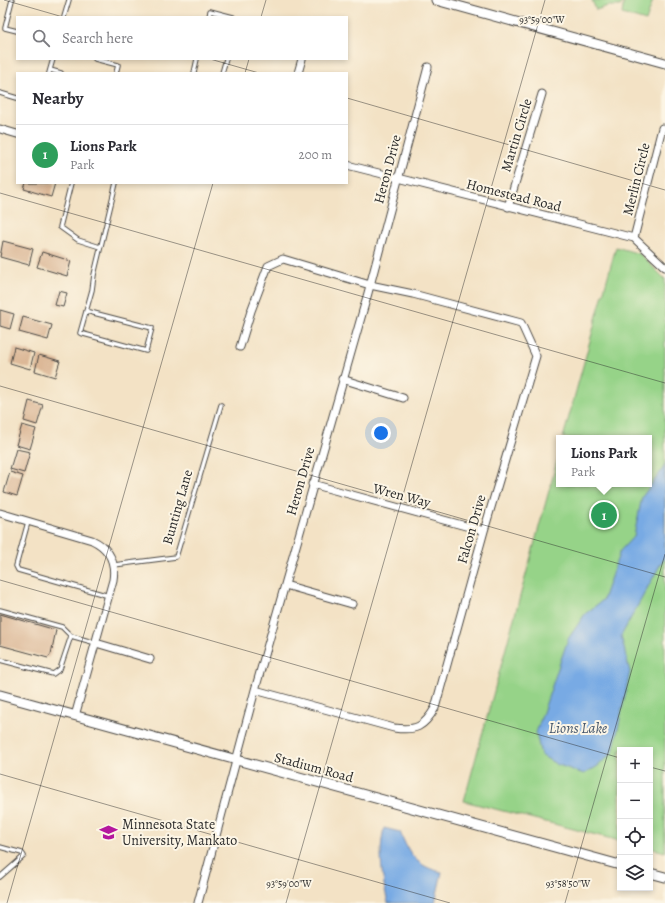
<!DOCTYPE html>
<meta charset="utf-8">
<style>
body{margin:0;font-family:Alegreya,serif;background:#f2f2f3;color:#2b2b33}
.controls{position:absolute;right:12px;bottom:12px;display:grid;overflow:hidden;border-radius:0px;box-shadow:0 2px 6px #0003}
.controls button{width:36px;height:36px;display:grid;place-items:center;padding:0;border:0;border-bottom:1px solid #e1e1e2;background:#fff;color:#2b2b33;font:20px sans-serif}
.you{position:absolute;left:381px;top:433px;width:14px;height:14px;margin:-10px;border:3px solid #fff;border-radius:50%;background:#1a73e8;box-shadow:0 0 0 6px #1a73e833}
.badge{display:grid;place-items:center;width:26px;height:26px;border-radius:50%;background:#0b8043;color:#fff;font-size:13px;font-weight:700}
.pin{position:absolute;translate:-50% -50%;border:2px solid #fff;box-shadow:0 1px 4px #0006}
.popup{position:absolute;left:556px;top:435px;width:96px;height:52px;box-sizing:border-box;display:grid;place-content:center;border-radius:0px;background:#fff;filter:drop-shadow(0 1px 3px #0005);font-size:13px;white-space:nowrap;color:#7c7c81}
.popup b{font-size:15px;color:#2b2b33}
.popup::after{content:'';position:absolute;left:50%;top:100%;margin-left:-8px;border:8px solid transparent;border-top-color:#fff}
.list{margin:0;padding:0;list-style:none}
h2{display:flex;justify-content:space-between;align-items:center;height:52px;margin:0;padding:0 16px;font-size:17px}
h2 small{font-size:13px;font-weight:400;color:#7c7c81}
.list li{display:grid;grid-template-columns:26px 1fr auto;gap:12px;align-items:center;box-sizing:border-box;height:60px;padding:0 16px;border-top:1px solid #e1e1e2}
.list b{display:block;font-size:15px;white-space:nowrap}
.list p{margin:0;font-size:13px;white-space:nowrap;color:#7c7c81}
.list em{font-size:13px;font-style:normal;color:#7c7c81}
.icon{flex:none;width:22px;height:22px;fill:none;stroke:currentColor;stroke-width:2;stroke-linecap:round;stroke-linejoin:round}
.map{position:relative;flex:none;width:665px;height:903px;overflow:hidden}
.search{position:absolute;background:#fff;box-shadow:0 2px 6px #0003;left:16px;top:16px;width:332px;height:44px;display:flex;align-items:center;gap:10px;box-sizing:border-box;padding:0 14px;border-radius:0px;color:#7c7c81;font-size:15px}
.panel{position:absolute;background:#fff;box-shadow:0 2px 6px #0003;left:16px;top:72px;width:332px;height:112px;border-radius:0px}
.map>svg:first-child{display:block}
.green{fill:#96d388;stroke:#607f5a}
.water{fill:#78aae4;stroke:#526a88}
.building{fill:#dcb897}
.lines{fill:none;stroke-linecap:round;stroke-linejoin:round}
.service-casing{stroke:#494642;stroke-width:5.5}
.minor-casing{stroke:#494642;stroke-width:9}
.tertiary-casing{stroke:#494642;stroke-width:11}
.service{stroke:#fff;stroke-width:3.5}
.minor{stroke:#fff;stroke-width:7}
.tertiary{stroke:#fff;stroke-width:9}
.ticks{fill:none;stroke:#2b2b2b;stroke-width:1;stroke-opacity:0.45}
.labels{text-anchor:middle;stroke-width:4;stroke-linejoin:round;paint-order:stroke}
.street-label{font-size:14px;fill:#2b2b2b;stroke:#fcf5e5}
.poi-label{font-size:14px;fill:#2b2b2b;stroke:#fcf5e5;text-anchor:start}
.water-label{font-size:15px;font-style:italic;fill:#46576c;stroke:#fcf5e5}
.ticks-label{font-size:10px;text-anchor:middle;fill:#2b2b2b;stroke:#fcf5e5;stroke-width:4;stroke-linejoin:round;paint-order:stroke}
</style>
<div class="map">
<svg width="665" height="903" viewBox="0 0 665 903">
<rect width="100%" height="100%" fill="#fcf5e5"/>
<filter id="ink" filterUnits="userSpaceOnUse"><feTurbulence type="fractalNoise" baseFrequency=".025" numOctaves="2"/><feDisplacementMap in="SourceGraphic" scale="8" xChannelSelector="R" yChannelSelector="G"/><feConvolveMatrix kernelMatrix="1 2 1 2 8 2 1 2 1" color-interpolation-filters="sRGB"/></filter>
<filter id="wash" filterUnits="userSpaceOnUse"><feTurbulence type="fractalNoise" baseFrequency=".012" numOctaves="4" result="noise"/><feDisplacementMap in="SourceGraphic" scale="16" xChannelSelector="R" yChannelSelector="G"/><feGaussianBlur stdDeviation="0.9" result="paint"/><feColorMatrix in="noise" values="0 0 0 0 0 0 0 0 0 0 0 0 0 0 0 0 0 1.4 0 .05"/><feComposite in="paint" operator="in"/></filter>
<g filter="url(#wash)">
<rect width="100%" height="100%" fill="#f3e2c5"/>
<!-- green -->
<path class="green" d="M592,0H653L646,21L622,14L624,1L620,6H608L596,10Z
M616,247L640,254L665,279V852L650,848V750H620V841L464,801L559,454V484H649V438H563Z"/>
<!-- water -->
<path class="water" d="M665,463V556L621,636L630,672L613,752L598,766L584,774L556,764L541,755L536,733L568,639L585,614L603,600L620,551L634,536L642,497L662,470Z
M384,828L400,832C409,854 417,867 442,872L435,903H388C382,878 378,853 384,828Z"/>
<g id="blocks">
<!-- building -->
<path class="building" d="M26,183H55L51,197L24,189Z
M3,241L33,249L29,265L0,257Z
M42,252L71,261L67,276L37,267Z
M59,291L67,293L63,307L55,305Z
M0,310L14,314L10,329L0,326Z
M23,317L52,325L48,340L19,332Z
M14,347L34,353L30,369L10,363Z
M39,355L60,361L55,377L35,371Z
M29,401L43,405L37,425L24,421Z
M22,425L36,429L30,449L16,445Z
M16,449L30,452L24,473L10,469Z
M10,472L23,476L17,496L4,492Z
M0,614L56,630L51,654L48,658L0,645Z"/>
</g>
</g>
<g filter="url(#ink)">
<use href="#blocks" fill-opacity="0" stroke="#494642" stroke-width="1"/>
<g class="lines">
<defs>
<path id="service" d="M12,0L5,28L17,31
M64,17L69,0
M209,17L210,11L233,17
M95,59L118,65L116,73
M50,70L61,73
M49,73L53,59
M194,73L197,59
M222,73L226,59
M0,93L17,98
M71,183L60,227L78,240L100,247
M86,311L152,328L146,351L80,333L92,290L94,275L116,183
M28,522L16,566L18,570L109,596
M114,565L176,557L221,405
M0,610L62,627L71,636
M0,660L53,674L60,669L71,636L96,643
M0,847L22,853L24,856L0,877"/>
<path id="minor" d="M298,73L302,59
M0,129L17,134
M347,165L634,238L665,267
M508,207L542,94
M634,238L662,128
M240,347L251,311L268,266L283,259L370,285L413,294L521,323L536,356L484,531L435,708C424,727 416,731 394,728L255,690
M342,379L403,398
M312,484L484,531
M0,513L92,540C109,548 116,561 113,580L75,716
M285,585L352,604
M96,643L150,659
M198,903L255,690L368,293L428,67"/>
<path id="tertiary" d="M436,0L665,63
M0,695L620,865
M650,873L665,877"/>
</defs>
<!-- service casing -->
<use href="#service" class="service-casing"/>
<!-- minor casing -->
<use href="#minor" class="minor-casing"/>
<!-- tertiary casing -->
<use href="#tertiary" class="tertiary-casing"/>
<!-- service -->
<use href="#service" class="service"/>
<!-- minor -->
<use href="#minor" class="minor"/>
<!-- tertiary -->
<use href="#tertiary" class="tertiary"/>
</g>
</g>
<!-- ticks -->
<path class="ticks" d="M4,0L63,17M261,17L266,0M210,59L259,73M245,73L249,59M347,98L665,190M0,193L665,383M0,386L665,577M0,580L620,758M650,767L665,771M0,774L450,903M7,903L213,183M286,903L545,0M565,903L665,554"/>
<!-- icons -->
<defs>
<symbol id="university-bare" viewBox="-9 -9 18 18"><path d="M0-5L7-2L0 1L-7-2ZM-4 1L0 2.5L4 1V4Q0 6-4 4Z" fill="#b5179e" stroke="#fcf5e5" stroke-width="2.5" paint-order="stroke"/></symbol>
</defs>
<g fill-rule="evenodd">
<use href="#university-bare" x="96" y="820" width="25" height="25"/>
</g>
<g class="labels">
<!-- street labels -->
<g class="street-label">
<text transform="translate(516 135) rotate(-73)" y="5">Martin Circle</text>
<text transform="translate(387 169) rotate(-75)" y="5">Heron Drive</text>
<text transform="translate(636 179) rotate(-76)" y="5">Merlin Circle</text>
<text transform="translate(514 195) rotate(14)" y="5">Homestead Road</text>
<text transform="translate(300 481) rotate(-74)" y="5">Heron Drive</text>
<text transform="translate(402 495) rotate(15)" y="5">Wren Way</text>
<text transform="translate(177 507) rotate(-74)" y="5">Bunting Lane</text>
<text transform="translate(471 529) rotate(-74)" y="5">Falcon Drive</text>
<text transform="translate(314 767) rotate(15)" y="5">Stadium Road</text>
</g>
<!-- poi labels -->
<g class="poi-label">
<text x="122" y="829">Minnesota State<tspan x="122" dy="16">University, Mankato</tspan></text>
</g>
<!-- water labels -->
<g class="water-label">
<text x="578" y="733">Lions Lake</text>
</g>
</g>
<g class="ticks-label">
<text x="542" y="23">93°59'00"W</text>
<text x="289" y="887">93°59'00"W</text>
<text x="568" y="887">93°58'50"W</text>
</g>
</svg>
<div class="controls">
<button>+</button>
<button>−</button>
<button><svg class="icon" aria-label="locate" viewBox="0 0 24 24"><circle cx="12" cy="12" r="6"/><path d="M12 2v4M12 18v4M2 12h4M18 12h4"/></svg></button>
<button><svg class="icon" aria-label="layers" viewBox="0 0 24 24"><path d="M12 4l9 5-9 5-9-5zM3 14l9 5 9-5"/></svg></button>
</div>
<div class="you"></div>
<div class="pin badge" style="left:604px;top:515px;background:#2e9e5b">1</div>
<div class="popup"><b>Lions Park</b>Park</div>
<div class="search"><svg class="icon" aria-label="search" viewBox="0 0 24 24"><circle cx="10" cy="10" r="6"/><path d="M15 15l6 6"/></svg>Search here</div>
<section class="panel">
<h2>Nearby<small></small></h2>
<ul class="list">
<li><span class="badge" style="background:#2e9e5b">1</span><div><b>Lions Park</b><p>Park</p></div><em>200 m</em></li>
</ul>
</section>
</div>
